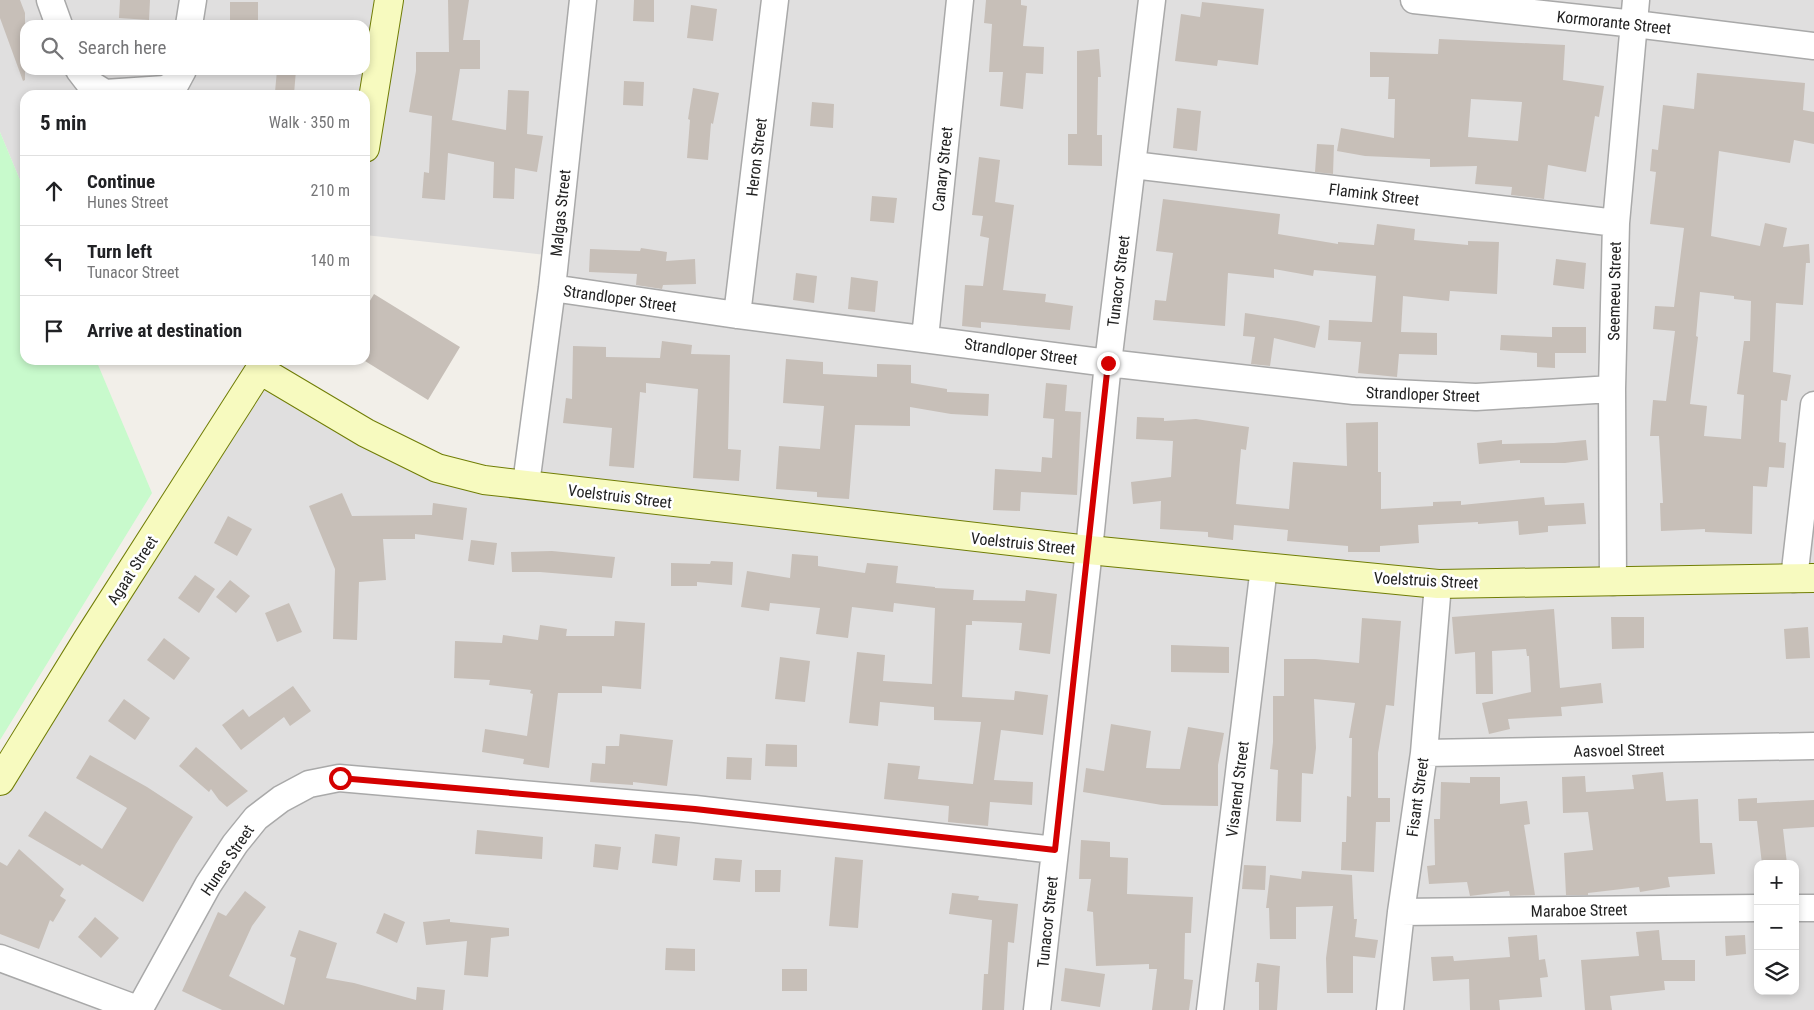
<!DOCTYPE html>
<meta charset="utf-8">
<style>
body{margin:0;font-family:"Roboto Condensed",sans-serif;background:#f2f2f2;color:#202124}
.controls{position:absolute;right:15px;bottom:15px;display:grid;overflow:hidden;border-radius:10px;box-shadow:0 2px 8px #0003}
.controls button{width:45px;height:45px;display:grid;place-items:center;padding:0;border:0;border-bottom:1px solid #e0e0e0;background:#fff;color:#202124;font:25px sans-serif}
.stop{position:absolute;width:15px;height:15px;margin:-11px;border:4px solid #d40000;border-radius:50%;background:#fff}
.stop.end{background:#d40000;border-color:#fff;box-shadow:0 1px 5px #0008}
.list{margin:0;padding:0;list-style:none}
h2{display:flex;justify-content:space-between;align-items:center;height:65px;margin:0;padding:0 20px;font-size:21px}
h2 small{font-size:16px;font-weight:400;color:#757577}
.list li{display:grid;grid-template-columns:32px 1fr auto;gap:15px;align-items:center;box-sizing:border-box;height:70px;padding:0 20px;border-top:1px solid #e0e0e0}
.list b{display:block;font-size:19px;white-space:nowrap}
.list p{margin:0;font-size:16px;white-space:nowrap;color:#757577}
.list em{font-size:16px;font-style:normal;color:#757577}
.icon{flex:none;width:28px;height:28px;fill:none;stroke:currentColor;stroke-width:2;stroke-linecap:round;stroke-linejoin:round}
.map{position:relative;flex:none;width:1814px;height:1010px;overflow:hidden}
.search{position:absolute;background:#fff;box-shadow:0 2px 8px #0003;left:20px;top:20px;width:350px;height:55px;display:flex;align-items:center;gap:12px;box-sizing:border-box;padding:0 18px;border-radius:15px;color:#757577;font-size:19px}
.panel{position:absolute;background:#fff;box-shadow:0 2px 8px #0003;left:20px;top:90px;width:350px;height:275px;border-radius:15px}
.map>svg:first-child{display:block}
.residential{fill:#e0dfdf;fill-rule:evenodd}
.park{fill:#c8facc}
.building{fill:#c7bfb8;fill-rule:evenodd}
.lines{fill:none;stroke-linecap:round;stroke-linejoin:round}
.street-casing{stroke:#a9a9a9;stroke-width:29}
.secondary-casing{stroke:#707d05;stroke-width:30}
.street{stroke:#fff;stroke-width:26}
.secondary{stroke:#f7fabf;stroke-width:28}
.route{stroke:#d40000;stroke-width:6}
.labels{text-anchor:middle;stroke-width:5;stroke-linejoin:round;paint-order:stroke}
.street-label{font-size:16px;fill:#222;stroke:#fff}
</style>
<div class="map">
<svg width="1814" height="1010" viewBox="0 0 1814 1010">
<rect width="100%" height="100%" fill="#f2efe9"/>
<!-- residential -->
<path class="residential" d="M0,0H1814V1010H0V781L260,370L366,433L526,484L555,256L365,235V95H25V192L0,132ZM25,25H365V70H25ZM1758,864H1795V991H1758Z"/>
<!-- park -->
<path class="park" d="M0,132L25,192V360H96L152,493L0,740Z"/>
<!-- building -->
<path class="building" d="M0,0H20L25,13V80L23,81L0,18Z
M120,0H150L149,20L119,18Z
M448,0H469L463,40H480V69H460L452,120L506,130L508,90L529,91L527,134L543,136L537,172L515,168L514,199L493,198L494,162L448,153L445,200L422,198L424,172L429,173L432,116L409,112L416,71V52H449Z
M634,0H654V22L633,21Z
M986,0H1021V5L1027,6L1023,46L1044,47L1043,74L1026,73L1023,109L1000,106L1003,72H989L992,24L984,23Z
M230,2H258V25H230Z
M1202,2L1264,9L1258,65L1218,60L1217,66L1175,61L1181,14L1200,17Z
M691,5L717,9L713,41L687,38Z
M1439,39L1565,45L1563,80L1604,86L1599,117L1595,116L1586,172L1548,165L1544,199L1511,195L1512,187L1475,184L1477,166L1430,167V159L1365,156L1337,151L1341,128L1394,138L1395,99H1388L1389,77H1370V52L1438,54ZM1471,99L1522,102L1518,141L1468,137Z
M1099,49L1101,77H1098L1097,135H1102V166L1068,165V134H1077V51Z
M277,70H296L294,94L275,92Z
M1697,73L1805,83L1803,110L1814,112V144L1794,140L1790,163L1719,151L1711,236L1760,246L1765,223L1787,228L1783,247L1809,244L1810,263H1806L1803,305L1776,303L1773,372L1791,375L1787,401L1781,400L1779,442L1786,443L1784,468L1769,467L1767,487L1753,486L1752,534L1705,532V529L1661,531L1660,503H1663L1659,436H1650L1653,400L1666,401L1675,331L1653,329L1655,306L1674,307L1684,228L1650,224L1656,172L1650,171L1652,149L1658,150L1663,105L1694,109ZM1700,292L1734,296V299L1751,301L1750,341H1744L1737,394L1744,395L1741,439L1704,436L1707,406L1690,404L1698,337L1696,336Z
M624,81L644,82L643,106L623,105Z
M693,88L719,93L713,124L711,123L708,160L687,158L690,120L688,119Z
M812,102L834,104L833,128L810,126Z
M1177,108L1201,111L1197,151L1173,148Z
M1317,144L1334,145L1333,174L1315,172Z
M979,157L1000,160L995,202L1014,205L1003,290L1046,294L1045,302L1073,306L1070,330L981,322V328L962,326L965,285L983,286L989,238L980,236L983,216L972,215Z
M872,196L897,198L894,223L870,221Z
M1163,199L1280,214L1278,234L1338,244V242L1374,245L1377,224L1415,229L1414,240L1468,245V241L1499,242L1497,294L1450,291L1449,301L1403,296L1401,332L1437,333V355L1399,354L1397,377L1358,373L1361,342L1328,340L1329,320L1372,322L1376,276L1314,270L1313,276L1274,269V278L1228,273L1225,326L1153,320L1155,300L1166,301L1173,253L1156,251Z
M641,248L667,252L666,261L695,259L696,284L663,285L662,289L636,285L637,274L589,272L590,249L640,251Z
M1556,259L1586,263L1584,289L1553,285Z
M796,273L817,276L814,303L793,300Z
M851,277L878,281L875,312L848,309Z
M374,294L460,347L428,400L365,361V309Z
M1245,313L1297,321L1320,326L1315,348L1274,338L1270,366L1251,364L1255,337L1243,336Z
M1552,327H1586V353H1555V368L1537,367V353L1500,350L1501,335L1552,337Z
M662,341L692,345L691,354L730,355L728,449L741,450L739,481L693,478L698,389L646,383V393L640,392L634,468L609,466L612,428L563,423L566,398L572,399L573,346L606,347V357L660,358Z
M786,359L823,362V374L877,377V364L911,365V383L947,389V392L989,394L988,416L951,414L910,407V426L855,425L849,499L817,497V492L776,489L779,446L820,449L824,406L783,403Z
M1046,383L1067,385L1065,411L1081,412L1077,495L1021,492L1020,511L993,510L995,469L1041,472L1042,457L1052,458L1054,419L1043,418Z
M1137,417L1164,418V421L1196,419L1249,427L1246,450L1241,449L1236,504L1289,509L1293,462L1347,466L1346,423L1378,422V472H1381V509L1433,506V502L1461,501V505L1544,497L1545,505L1584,503L1586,524L1548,526V532L1519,535L1518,521L1478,524V522L1418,525L1419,543L1380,546V552H1348V546L1287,541L1288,530L1234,525L1233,540L1208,537V532L1160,529L1161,501L1133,504L1131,482L1171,477L1173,441L1136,439Z
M1502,440V444L1554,443L1586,440L1588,460L1565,463H1520V460L1479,464L1477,443Z
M342,493L352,516L432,515L433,503L467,508L463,540L415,534V539H383L386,580L359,582L357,640L333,639L335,569L309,506Z
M228,516L252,529L237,556L214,543Z
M471,540L497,543L494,565L468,561Z
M552,551L615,557L612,578L540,572H512L511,552Z
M792,554L818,556V566L865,573L867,563L898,566L896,583L935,587V588L974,590L973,600L1025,601L1026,590L1057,594L1050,654L1019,650L1022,623L972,621V625H966L962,697L1014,700L1015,691L1048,695L1043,735L1001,730L994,780L1033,782L1032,805L990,802L988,826L948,822L949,806L884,799L888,763L920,766L918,779L973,784L981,722L934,720V707L880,702L878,726L849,723L857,652L885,655L883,681L932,684L935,608L894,603L893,612L852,607L848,638L816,634L820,608L770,603L769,611L741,607L747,571L790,578Z
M711,561L733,562L732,585L697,582V586H671V563L710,564Z
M195,575L215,589L199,613L178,598Z
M230,580L250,596L236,613L216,597Z
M289,603L302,632L277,642L265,613Z
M1554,609L1560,688L1601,683L1603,703L1561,707L1562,716L1508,719L1510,729L1489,734L1482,703L1531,692L1529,656H1527L1526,649L1492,651L1493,694H1476L1475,652L1455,654L1452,617Z
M1611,617H1644V648L1612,649Z
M1362,618L1401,621L1394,706L1386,705L1378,753V798H1390V822H1376L1374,872L1341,870L1342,842H1346L1347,796L1351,797L1352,738H1349L1355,703L1314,699L1316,748L1313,774L1302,773L1301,822L1276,821L1278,770L1270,769L1273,742V696H1284V659H1315L1359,663Z
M615,621L645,623L641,689L602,686V693H558L549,768L523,764L524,759L482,752L485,729L527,736L533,694L530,693L531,690L489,685L490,680L454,678L455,641L502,643L503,635L538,640L540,625L567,629L566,636H614Z
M1808,627L1810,658L1786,659L1784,629Z
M164,638L190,658L174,680L147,660Z
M1171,645L1229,647V673L1171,672Z
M780,657L810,661L805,702L775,699Z
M293,686L311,711L290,726L284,717L241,750L222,725L243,709L249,717Z
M124,699L150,718L135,740L108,721Z
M1111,724L1151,731L1146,768L1180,769L1188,727L1224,733L1218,765V806L1162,805L1083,792L1086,768L1104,771Z
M620,734L673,740L667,786L633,782V785L590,782L592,763L605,764L606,746H619Z
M766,744L797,745V767L765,766Z
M196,747L248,791L227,807L219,800L211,789L209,792L179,766Z
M90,755L147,787L193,817L176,844L143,902L82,864L80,866L28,836L45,811L102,849L127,808L76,778Z
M727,757L752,758L751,780L726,779Z
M1663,772L1666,801L1698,799L1700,843H1712L1715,874L1668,877L1670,887L1640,892L1639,887L1588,893V895H1566L1564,853L1593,850L1588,812L1563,813L1562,777L1585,776L1586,792L1634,789L1632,775Z
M1470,777H1500V804L1527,801L1530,824L1524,825L1535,895L1510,896L1509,891L1470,896L1467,882L1429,884L1427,866L1435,865L1434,819H1440L1441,782L1470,783Z
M1757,798V803L1814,800V827L1783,829L1787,864H1762L1757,821H1739L1738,799Z
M477,830L543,837L542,859L475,854Z
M655,834L680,837L677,866L652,863Z
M1081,840L1110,842V857L1128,858L1127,894L1193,897L1191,933H1185L1184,979L1193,980L1189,1010H1152L1157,969H1149V964L1096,966L1093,912L1087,911L1091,879H1079Z
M595,844L621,847L618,870L593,867Z
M19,849L64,889L60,896L66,900L53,922L50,920L39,949L0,934V862L7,866Z
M835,857L863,860L858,928L829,926Z
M715,858L742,860L740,882L713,880Z
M1244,865L1266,866L1265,890L1242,889Z
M755,870H781L780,892H755Z
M1302,871L1352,875L1354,919H1357L1355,937L1378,940L1375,958L1353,956V993H1327L1326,958L1333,906L1296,907V939H1270L1269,908H1266L1270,875L1301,879Z
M245,891L266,907L252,926L229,976L284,1005L296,958L290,956L299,930L337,943L326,978L354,983L416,1000L417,987L445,990L443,1010H222L182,991L218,912L226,916Z
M952,893L979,896L978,900L1018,904L1014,943L1008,942L1004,1010H982L984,974H988L992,920L949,914Z
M384,913L405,922L397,943L376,933Z
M95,917L119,938L101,958L78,937Z
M450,919V922L509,928V936L491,938L488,977L464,975L467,941L426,945L423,922Z
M1659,930L1662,960H1695V981H1664L1665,990L1610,996L1612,1010H1585L1581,960L1639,956L1636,932Z
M1537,935L1539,960L1545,959L1548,977L1540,978L1542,997L1499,1000L1500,1010H1470L1469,979L1433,981L1431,957L1453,956L1454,961L1510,957L1508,937Z
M1745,935L1746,954L1726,956L1725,936Z
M666,948L695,949V971L665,970Z
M1257,963L1280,966L1277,1010H1259V982H1255Z
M1065,968L1105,974L1100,1007L1061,1001Z
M782,969H807V991H782Z"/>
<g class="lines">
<defs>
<path id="street" d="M50,0L59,25
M1414,0L1635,24L1814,46
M189,25L193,0
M79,70L89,83L105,93L165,89L176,83L183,70
M1133,165L1616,223
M552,288L737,315L1108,363L1354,391L1476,397L1612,389
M737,315L775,0
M925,338L960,0
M526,484L552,288L583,0
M1794,579L1814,405
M1613,582L1612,389L1616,223L1636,0
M1424,753L1814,746
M1795,908H1814
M1401,912L1758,908
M0,958L140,1010
M139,1010L208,885L235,844L256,818L281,799L309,784L339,778L695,809L1055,850
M1037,1010L1089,550L1108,363L1152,0
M1210,1010L1264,567
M1390,1010L1401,912L1424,753L1438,584"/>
<path id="secondary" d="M365,148L389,0
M260,370L366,433L437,468L484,480L1089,550L1438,584L1814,578
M0,781L87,640L266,360"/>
</defs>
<!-- street casing -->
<use href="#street" class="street-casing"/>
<!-- secondary casing -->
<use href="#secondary" class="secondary-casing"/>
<!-- street -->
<use href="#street" class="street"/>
<!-- secondary -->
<use href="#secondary" class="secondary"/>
</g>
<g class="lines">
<!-- route -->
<path class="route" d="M340,778L695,809L1055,850L1108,363"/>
</g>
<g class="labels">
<!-- street labels -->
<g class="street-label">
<text transform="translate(1614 22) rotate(6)" y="6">Kormorante Street</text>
<text transform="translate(756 157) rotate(-83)" y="6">Heron Street</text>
<text transform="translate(942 169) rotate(-84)" y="6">Canary Street</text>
<text transform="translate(1374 194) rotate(7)" y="6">Flamink Street</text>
<text transform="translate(560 213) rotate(-84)" y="6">Malgas Street</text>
<text transform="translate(1118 281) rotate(-83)" y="6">Tunacor Street</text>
<text transform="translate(1614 291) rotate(-89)" y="6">Seemeeu Street</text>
<text transform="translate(620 298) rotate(8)" y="6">Strandloper Street</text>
<text transform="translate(1021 351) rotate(8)" y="6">Strandloper Street</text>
<text transform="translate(1423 394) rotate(2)" y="6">Strandloper Street</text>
<text transform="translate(620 496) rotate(7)" y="6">Voelstruis Street</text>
<text transform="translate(1023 543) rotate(6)" y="6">Voelstruis Street</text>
<text transform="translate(132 570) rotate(-57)" y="6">Agaat Street</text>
<text transform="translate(1426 580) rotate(3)" y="6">Voelstruis Street</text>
<text transform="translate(1619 750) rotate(-1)" y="6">Aasvoel Street</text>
<text transform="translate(1237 789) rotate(-83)" y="6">Visarend Street</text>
<text transform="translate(1417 797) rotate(-82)" y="6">Fisant Street</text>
<text transform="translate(227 860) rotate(-56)" y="6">Hunes Street</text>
<text transform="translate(1579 910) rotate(-1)" y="6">Maraboe Street</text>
<text transform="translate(1047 922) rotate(-84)" y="6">Tunacor Street</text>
</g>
</g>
</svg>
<div class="controls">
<button>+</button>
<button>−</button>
<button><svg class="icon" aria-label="layers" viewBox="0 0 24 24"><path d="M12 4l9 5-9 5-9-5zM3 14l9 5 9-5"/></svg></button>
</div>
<div class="stop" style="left:340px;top:778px"></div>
<div class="stop end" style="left:1108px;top:363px"></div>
<div class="search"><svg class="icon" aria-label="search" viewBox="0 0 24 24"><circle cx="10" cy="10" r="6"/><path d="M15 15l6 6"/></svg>Search here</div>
<section class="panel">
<h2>5 min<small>Walk · 350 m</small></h2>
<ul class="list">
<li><svg class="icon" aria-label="ahead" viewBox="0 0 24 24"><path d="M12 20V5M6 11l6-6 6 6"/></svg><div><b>Continue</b><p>Hunes Street</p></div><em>210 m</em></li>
<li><svg class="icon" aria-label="left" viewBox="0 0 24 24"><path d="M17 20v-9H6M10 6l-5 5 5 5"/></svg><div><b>Turn left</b><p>Tunacor Street</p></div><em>140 m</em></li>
<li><svg class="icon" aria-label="arrive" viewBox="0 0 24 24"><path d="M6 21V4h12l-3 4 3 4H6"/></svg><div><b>Arrive at destination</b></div></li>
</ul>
</section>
</div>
